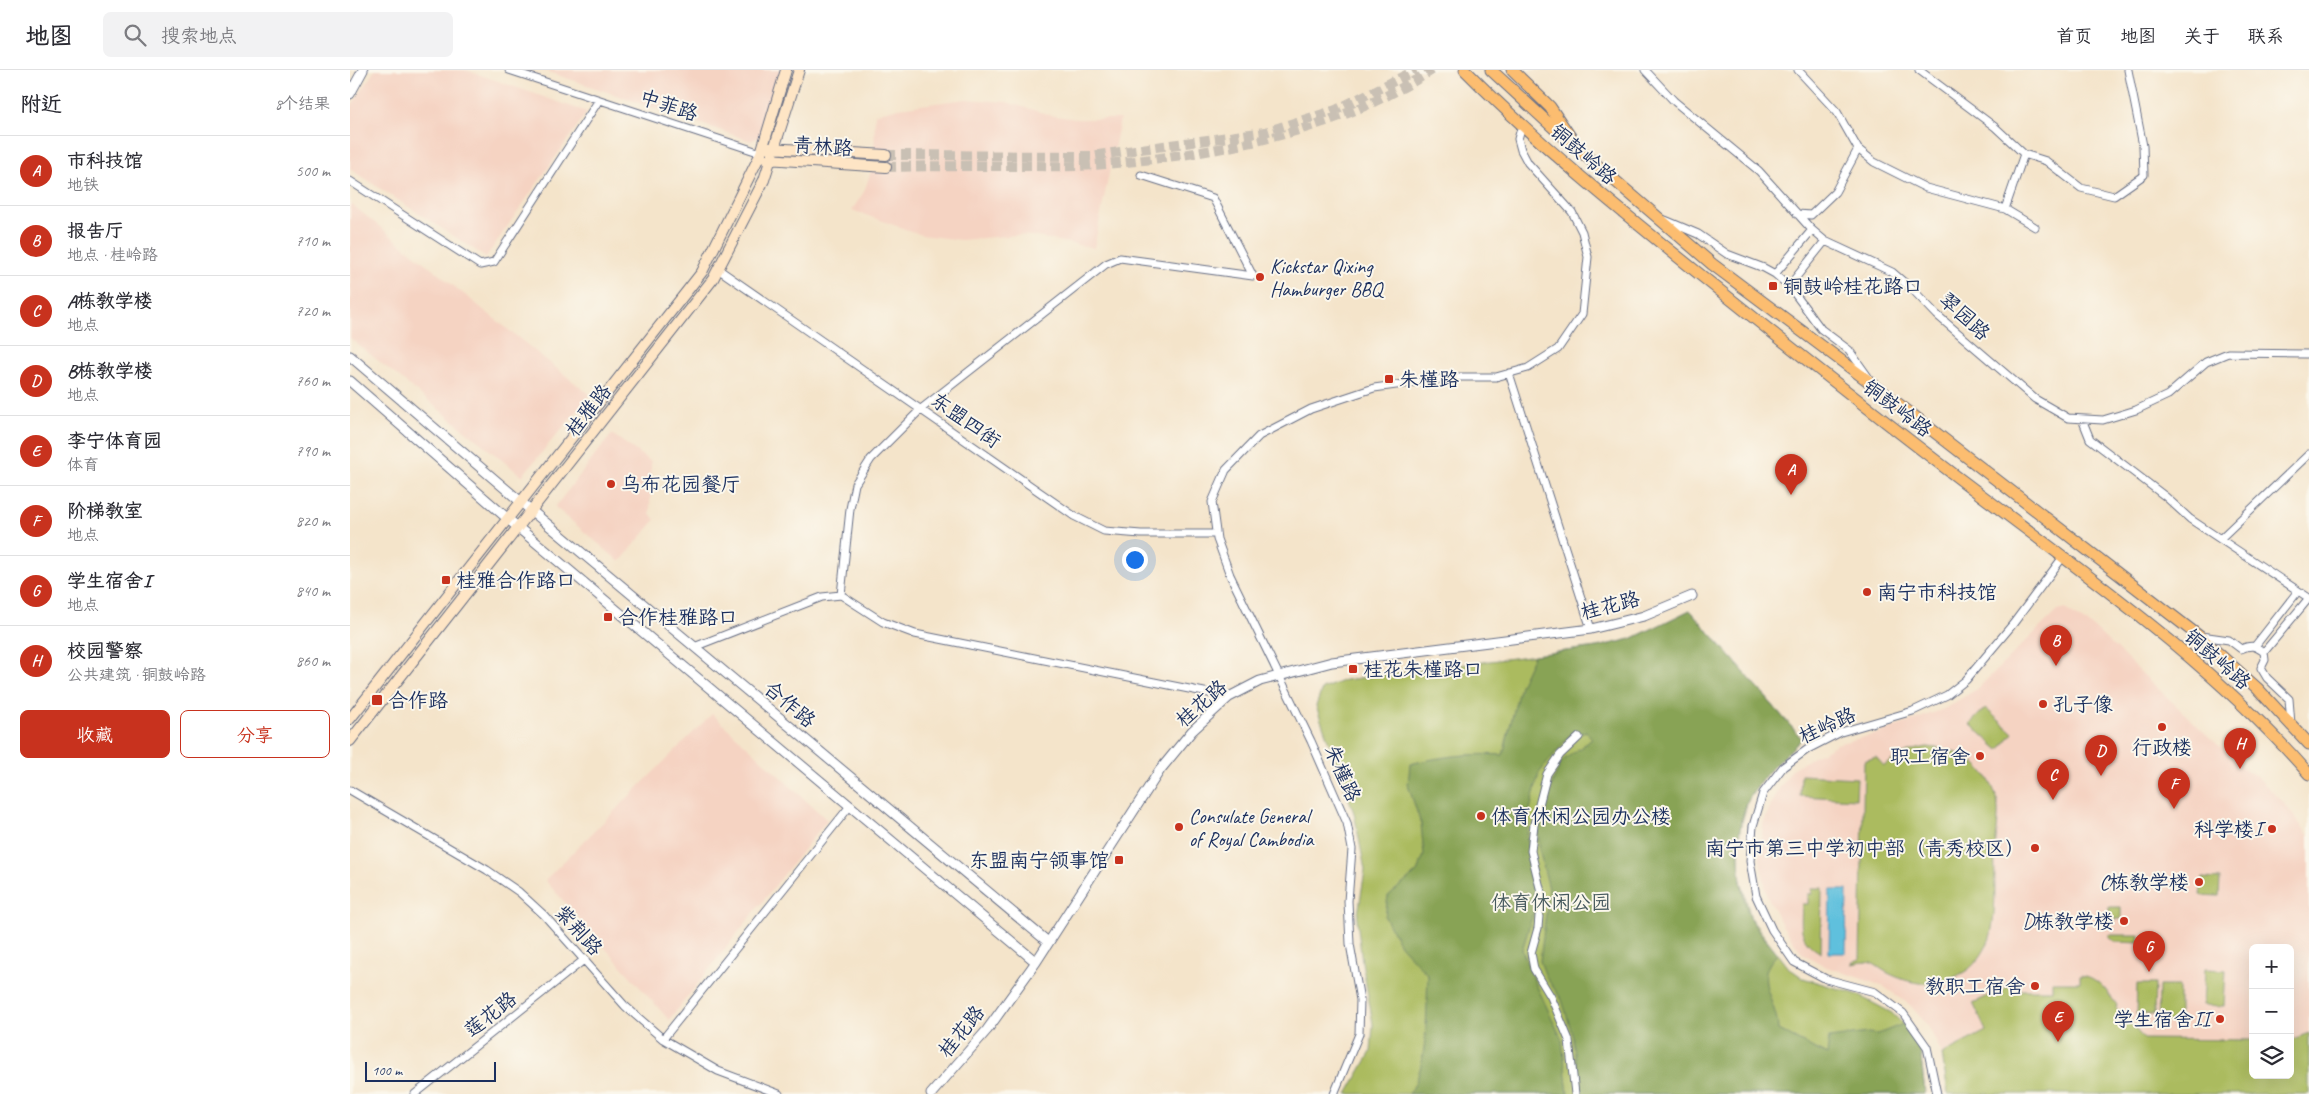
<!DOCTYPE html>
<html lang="zh">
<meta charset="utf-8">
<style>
body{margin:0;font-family:Caveat,"LXGW WenKai TC",sans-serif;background:#f2f2f3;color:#2b2b33}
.controls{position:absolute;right:15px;bottom:15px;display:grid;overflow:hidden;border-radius:8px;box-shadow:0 5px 20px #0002}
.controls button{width:45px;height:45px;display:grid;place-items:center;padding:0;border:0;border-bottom:1px solid #e1e1e2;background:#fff;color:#2b2b33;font:25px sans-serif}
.scale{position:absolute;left:15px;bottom:12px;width:131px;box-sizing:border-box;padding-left:5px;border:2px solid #1b2f5e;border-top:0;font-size:14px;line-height:18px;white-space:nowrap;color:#1b2f5e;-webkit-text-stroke:4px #fbf7ec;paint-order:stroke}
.you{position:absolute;left:784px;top:489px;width:18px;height:18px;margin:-12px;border:4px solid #fff;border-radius:50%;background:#1a73e8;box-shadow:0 0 0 8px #1a73e833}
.badge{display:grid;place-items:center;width:32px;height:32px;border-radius:50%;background:#c8321e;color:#fff;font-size:16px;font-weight:700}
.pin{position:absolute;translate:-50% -41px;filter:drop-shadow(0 1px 2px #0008)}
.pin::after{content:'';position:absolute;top:26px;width:18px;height:15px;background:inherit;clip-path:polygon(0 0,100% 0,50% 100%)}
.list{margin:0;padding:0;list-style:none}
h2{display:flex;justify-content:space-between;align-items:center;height:65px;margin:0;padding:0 20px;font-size:21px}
h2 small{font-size:16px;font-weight:400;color:#7c7c81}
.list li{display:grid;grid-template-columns:32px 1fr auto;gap:15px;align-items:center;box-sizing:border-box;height:70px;padding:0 20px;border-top:1px solid #e1e1e2}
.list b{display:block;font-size:19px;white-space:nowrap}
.list p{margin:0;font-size:16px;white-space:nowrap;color:#7c7c81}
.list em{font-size:16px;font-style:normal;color:#7c7c81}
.actions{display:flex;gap:10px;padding:15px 20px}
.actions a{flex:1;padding:11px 0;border:1px solid #c8321e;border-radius:8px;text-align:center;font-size:18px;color:#c8321e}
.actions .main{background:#c8321e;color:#fff}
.icon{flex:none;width:28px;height:28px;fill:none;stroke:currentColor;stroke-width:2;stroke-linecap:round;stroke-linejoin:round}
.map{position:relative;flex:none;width:1959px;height:1024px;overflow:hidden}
header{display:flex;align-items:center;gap:30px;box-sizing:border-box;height:70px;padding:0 25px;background:#fff;border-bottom:1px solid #e1e1e2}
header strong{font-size:24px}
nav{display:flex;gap:28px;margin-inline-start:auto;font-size:18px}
.search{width:350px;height:45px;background:#f2f2f3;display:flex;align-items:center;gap:12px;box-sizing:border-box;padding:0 18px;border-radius:8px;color:#7c7c81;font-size:19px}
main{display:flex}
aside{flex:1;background:#fff}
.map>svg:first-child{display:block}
.built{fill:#f5d3c2}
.green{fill:#abbb5e;stroke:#63755e}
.forest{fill:#88a355;stroke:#52695a}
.water{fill:#5ec0dd;stroke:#3c789e}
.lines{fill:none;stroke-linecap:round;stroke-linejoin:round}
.secondary-tunnel{stroke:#c9c0b4;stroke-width:10;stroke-dasharray:10 5;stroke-linecap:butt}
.minor-casing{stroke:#676e84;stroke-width:9}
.tertiary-casing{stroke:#676e84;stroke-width:11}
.secondary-casing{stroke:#676e84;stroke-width:12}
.primary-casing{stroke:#676e84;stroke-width:13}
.minor{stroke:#fff;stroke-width:7}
.tertiary{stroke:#fff;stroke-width:9}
.secondary{stroke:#fee5c5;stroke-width:10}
.primary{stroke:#fcbd6f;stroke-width:11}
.poi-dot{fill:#c8321e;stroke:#fbf7ec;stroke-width:2}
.labels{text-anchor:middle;stroke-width:4;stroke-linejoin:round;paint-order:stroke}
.street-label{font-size:20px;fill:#1b2f5e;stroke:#fbf7ec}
.poi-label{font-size:20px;fill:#1b2f5e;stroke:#fbf7ec;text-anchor:start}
.park-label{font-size:20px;fill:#46595e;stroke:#fbf7ec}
</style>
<header>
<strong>地图</strong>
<div class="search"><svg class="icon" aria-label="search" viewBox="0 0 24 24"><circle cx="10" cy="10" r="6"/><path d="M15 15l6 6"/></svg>搜索地点</div>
<nav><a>首页</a><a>地图</a><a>关于</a><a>联系</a></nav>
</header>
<main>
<aside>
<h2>附近<small>8个结果</small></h2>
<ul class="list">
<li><span class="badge">A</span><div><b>市科技馆</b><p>地铁</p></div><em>500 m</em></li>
<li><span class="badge">B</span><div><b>报告厅</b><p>地点 · 桂岭路</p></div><em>710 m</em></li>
<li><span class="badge">C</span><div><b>A栋教学楼</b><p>地点</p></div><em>720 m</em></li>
<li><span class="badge">D</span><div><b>B栋教学楼</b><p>地点</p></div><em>760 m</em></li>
<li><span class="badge">E</span><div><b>李宁体育园</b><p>体育</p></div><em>790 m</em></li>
<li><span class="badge">F</span><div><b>阶梯教室</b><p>地点</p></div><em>820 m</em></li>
<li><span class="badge">G</span><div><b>学生宿舍I</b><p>地点</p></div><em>840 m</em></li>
<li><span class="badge">H</span><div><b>校园警察</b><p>公共建筑 · 铜鼓岭路</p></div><em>860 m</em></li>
</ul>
<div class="actions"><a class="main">收藏</a><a>分享</a></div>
</aside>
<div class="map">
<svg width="1959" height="1024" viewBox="0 0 1959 1024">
<rect width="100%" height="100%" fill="#fbf7ec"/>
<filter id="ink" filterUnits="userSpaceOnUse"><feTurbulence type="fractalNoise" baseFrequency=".02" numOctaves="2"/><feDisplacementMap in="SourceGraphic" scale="10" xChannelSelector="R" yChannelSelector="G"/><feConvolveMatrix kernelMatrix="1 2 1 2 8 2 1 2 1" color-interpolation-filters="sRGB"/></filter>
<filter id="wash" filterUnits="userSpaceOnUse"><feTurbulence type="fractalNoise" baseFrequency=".0096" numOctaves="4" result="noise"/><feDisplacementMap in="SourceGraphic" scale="20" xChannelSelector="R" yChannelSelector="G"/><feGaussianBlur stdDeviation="1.12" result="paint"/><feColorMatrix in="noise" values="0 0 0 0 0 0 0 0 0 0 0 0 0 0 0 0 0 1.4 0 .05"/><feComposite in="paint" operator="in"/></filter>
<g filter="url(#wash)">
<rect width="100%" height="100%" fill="#f4e4ca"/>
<!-- built -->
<path class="built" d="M25,0H116L237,42L136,187L0,99V38Z
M193,0H431L412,65L401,71Z
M616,29L656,32L704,46L727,49H770L744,178L682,166L667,165L611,170L572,165L502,140L514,122L524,92L525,44L549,38Z
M0,133L240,325L172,406L0,268Z
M262,364L301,392L300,443L305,450L270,492L205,437Z
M1715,539L1744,558L1857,665L1898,702L1905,705L1933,732L1959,766V996L1940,986V878H1903V979L1793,969L1766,937L1608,975L1592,984L1578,956L1560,935L1533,916L1477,897L1452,883L1432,855L1417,826L1410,789L1413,754L1425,725L1443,698L1487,674L1526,664L1594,639L1627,619L1707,541Z
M362,644L477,750L319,950L195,810Z"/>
<!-- green -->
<path class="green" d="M1340,540L1452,669L1419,700L1398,730L1389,763V803L1401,849L1439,898L1453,908L1506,924L1542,943L1557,958L1570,978L1575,1024H997L1021,982L1023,954L1012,892L1007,850L1015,800L1004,743L966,636L972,619L995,610L1247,577L1281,569Z
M1635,638L1663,663L1649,680L1620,654Z
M1577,677C1599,679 1620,684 1634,703C1640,710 1645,721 1647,730C1650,746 1646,764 1645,780C1644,807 1647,837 1641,864C1638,877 1627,894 1616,901C1590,917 1567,917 1540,904C1522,895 1525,889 1502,894V892L1510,889L1514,691L1526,687L1534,696C1548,685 1561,680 1577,677Z
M1451,705L1507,708L1506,729L1450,726Z
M1853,808L1870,809L1869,826L1850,825Z
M1462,818H1472L1471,883C1448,870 1451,858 1452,834H1458V824H1462Z
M1759,837H1771V849H1759Z
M1759,865H1790L1789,873L1766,872L1759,868Z
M1855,899L1876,900L1874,936L1853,935Z
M1730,905C1749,907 1756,921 1767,935L1766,937L1794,969L1903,970V1005H1940V970L1959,963V1024H1598L1592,984L1636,961L1623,933L1665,914L1668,920H1702V912H1730Z
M1787,914H1805L1804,944H1786Z
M1809,916H1829V952H1808Z"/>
<!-- forest -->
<path class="forest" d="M1340,540L1452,669C1432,688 1412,705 1399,729C1383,756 1388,819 1400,848C1406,861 1420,873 1428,884C1400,908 1428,931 1428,960L1477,985L1479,968L1518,963L1528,964L1553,954L1570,978L1575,1024H1231L1222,963L1212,930L1196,907L1190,891L1199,819L1190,783L1187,753L1211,692L1242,669L1237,662L1219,666L1189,703L1179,744L1177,768L1185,818V837L1172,880L1184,910L1212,970L1218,1024H1059C1079,997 1076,938 1078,905L1050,875L1035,847L1038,826L1067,802L1074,785L1071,754L1058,715L1060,694C1092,686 1121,683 1153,685L1170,615L1184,585L1247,577L1281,569Z"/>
<!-- water -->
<path class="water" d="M1480,820H1497L1496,883H1479Z"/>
</g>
<g filter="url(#ink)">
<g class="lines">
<!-- secondary-tunnel -->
<path class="secondary-tunnel" d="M536,85L741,86L915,62L986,40L1066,0
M536,97C583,96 630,96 676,96C699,96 722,97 744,95C861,85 983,64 1082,0"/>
<defs>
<path id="minor" d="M159,0L411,83
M1295,0L1324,31L1409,101L1462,160L1475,171L1542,202L1564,221L1587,245L1685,329L1718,348L1753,350L1786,340L1818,325L1856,292L1878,283L1959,284
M1448,0L1487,42L1508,79L1524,92L1576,118L1655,139L1674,84
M1569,0L1645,57L1674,84L1696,91L1731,118L1764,126L1794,105L1793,76L1778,0
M0,111L130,195L144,192L249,30
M1655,139L1685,157
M1447,144L1461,145L1485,122L1508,79
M1315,150L1348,164L1377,184L1414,198L1425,204L1439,216L1471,259L1499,280L1519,308
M368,199L724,446L754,461L791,464H866
M1425,204L1462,160
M1439,216L1475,171
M1159,303L1241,559
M1732,349L1740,369L1816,427L1840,449L1959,528
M1870,469L1959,384
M491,525L500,439L505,414L521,389L571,339L756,194L770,188L903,206L863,128L791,105
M1851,566L1879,570L1891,579C1902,574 1905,576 1914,582L1915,590L1911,598L1917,608L1939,629L1941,654
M1905,576L1948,521
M344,577L472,527L491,525L533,552L565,564L879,627
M1914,582L1959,528
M0,720L137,800L169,822L194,845L275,936L313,969L368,1001L429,1024
M313,969L500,736
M65,1024L235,889
M984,1024L1009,964L1010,930L1000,874L998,831L1002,779L997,753L961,671L880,505L867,469L862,432L876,400L909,366L961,339L1024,318L1105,307H1146L1178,298L1208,279L1232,244L1238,187L1232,162L1222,142L1178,93L1171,80L1168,69L1172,55
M1225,1024L1219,970L1201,927L1184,899L1181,883L1188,858L1191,822L1181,781L1184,754L1197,704L1210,685L1229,667
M1587,1024L1577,977L1553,943L1525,922L1476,909L1444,892L1422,860L1406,826L1400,791L1403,756L1413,723L1433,697L1458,679L1491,662L1563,641L1597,625L1616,610L1663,554L1713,487"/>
<path id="tertiary" d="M0,24L13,0
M0,286L171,432L698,872
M0,311L158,449L686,892
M581,1024L637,960L686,892L810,700L842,661L879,627L910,611L982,592L1241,559L1294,546L1342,526"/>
<path id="secondary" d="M419,78L536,85
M417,89L536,97
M0,649L352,202L411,83L436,0
M0,671L363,209L414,110L449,0"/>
<path id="primary" d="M1115,0C1189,75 1271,141 1353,207C1445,281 1537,354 1631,425C1745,511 1865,596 1959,704
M1141,0L1206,60L1362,194L1525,316L1850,567L1907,618L1959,674
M1162,0L1200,37L1221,68"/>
</defs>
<!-- minor casing -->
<use href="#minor" class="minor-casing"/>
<!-- tertiary casing -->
<use href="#tertiary" class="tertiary-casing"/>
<!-- secondary casing -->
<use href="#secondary" class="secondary-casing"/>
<!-- primary casing -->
<use href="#primary" class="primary-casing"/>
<!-- minor -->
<use href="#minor" class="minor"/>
<!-- tertiary -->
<use href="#tertiary" class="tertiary"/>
<!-- secondary -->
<use href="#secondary" class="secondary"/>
<!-- primary -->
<use href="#primary" class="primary"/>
</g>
</g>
<!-- markers -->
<g class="poi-dot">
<circle cx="910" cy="207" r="5"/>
<rect x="1418" y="211" width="10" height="10" rx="2.5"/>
<rect x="1034" y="304" width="10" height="10" rx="2.5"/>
<circle cx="261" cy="414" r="5"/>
<rect x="91" y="505" width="10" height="10" rx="2.5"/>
<circle cx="1517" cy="522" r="5"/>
<rect x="253" y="542" width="10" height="10" rx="2.5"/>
<rect x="998" y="594" width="10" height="10" rx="2.5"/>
<rect x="21" y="624" width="12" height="12" rx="2.5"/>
<circle cx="1693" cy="634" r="5"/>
<circle cx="1812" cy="657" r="5"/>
<circle cx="1630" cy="686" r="5"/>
<circle cx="1131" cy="746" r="5"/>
<circle cx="829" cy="757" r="5"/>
<circle cx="1922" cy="759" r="5"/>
<circle cx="1685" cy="778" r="5"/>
<rect x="764" y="785" width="10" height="10" rx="2.5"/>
<circle cx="1849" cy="812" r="5"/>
<circle cx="1774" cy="851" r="5"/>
<circle cx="1685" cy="916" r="5"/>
<circle cx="1870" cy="949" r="5"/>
</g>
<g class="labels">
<!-- street labels -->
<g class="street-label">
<text transform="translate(319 35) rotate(18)" y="7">中菲路</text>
<text transform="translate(473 76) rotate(4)" y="7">青林路</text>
<text transform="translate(1234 84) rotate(41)" y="7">铜鼓岭路</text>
<text transform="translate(1615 246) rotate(42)" y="7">翠园路</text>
<text transform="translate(1548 338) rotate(37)" y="7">铜鼓岭路</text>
<text transform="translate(238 340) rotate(-52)" y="7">桂雅路</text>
<text transform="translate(616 350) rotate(35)" y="7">东盟四街</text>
<text transform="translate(1260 535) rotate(-14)" y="7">桂花路</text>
<text transform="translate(1868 589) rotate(41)" y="7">铜鼓岭路</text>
<text transform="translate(851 633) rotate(-41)" y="7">桂花路</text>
<text transform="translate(440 634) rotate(40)" y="7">合作路</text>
<text transform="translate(1477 655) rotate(-24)" y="7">桂岭路</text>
<text transform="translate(993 703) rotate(66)" y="7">朱槿路</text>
<text transform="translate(229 860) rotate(48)" y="7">紫荆路</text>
<text transform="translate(140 944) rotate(-38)" y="7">莲花路</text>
<text transform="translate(611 961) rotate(-51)" y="7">桂花路</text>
</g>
<!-- poi labels -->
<g class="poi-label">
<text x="920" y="203">Kickstar Qixing<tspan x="920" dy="23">Hamburger BBQ</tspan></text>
<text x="1433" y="223">铜鼓岭桂花路口</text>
<text x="1049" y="316">朱槿路</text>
<text x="271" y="421">乌布花园餐厅</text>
<text x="106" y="517">桂雅合作路口</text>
<text x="1527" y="529">南宁市科技馆</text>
<text x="268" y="554">合作桂雅路口</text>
<text x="1013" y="606">桂花朱槿路口</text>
<text x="38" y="637">合作路</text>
<text x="1703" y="641">孔子像</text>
<text x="1812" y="684" text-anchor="middle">行政楼</text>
<text x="1620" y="693" text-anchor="end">职工宿舍</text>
<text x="839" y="753">Consulate General<tspan x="839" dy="23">of Royal Cambodia</tspan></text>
<text x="1141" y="753">体育休闲公园办公楼</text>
<text x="1912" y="766" text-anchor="end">科学楼I</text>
<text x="1675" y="785" text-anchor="end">南宁市第三中学初中部（青秀校区）</text>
<text x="759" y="797" text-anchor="end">东盟南宁领事馆</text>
<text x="1839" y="819" text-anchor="end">C栋教学楼</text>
<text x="1764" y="858" text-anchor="end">D栋教学楼</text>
<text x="1675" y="923" text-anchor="end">教职工宿舍</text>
<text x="1860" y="956" text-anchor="end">学生宿舍II</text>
</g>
<!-- park labels -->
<g class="park-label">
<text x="1201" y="839">体育休闲公园</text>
</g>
</g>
</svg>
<div class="controls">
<button>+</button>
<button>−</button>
<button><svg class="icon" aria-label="layers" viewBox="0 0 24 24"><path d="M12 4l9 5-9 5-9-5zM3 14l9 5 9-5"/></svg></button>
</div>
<div class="scale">100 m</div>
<div class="you"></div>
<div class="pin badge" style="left:1441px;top:425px">A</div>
<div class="pin badge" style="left:1706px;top:596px">B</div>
<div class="pin badge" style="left:1703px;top:730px">C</div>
<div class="pin badge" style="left:1751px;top:706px">D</div>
<div class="pin badge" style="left:1708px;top:972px">E</div>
<div class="pin badge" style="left:1824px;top:739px">F</div>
<div class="pin badge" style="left:1799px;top:902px">G</div>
<div class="pin badge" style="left:1890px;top:699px">H</div>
</div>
</main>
